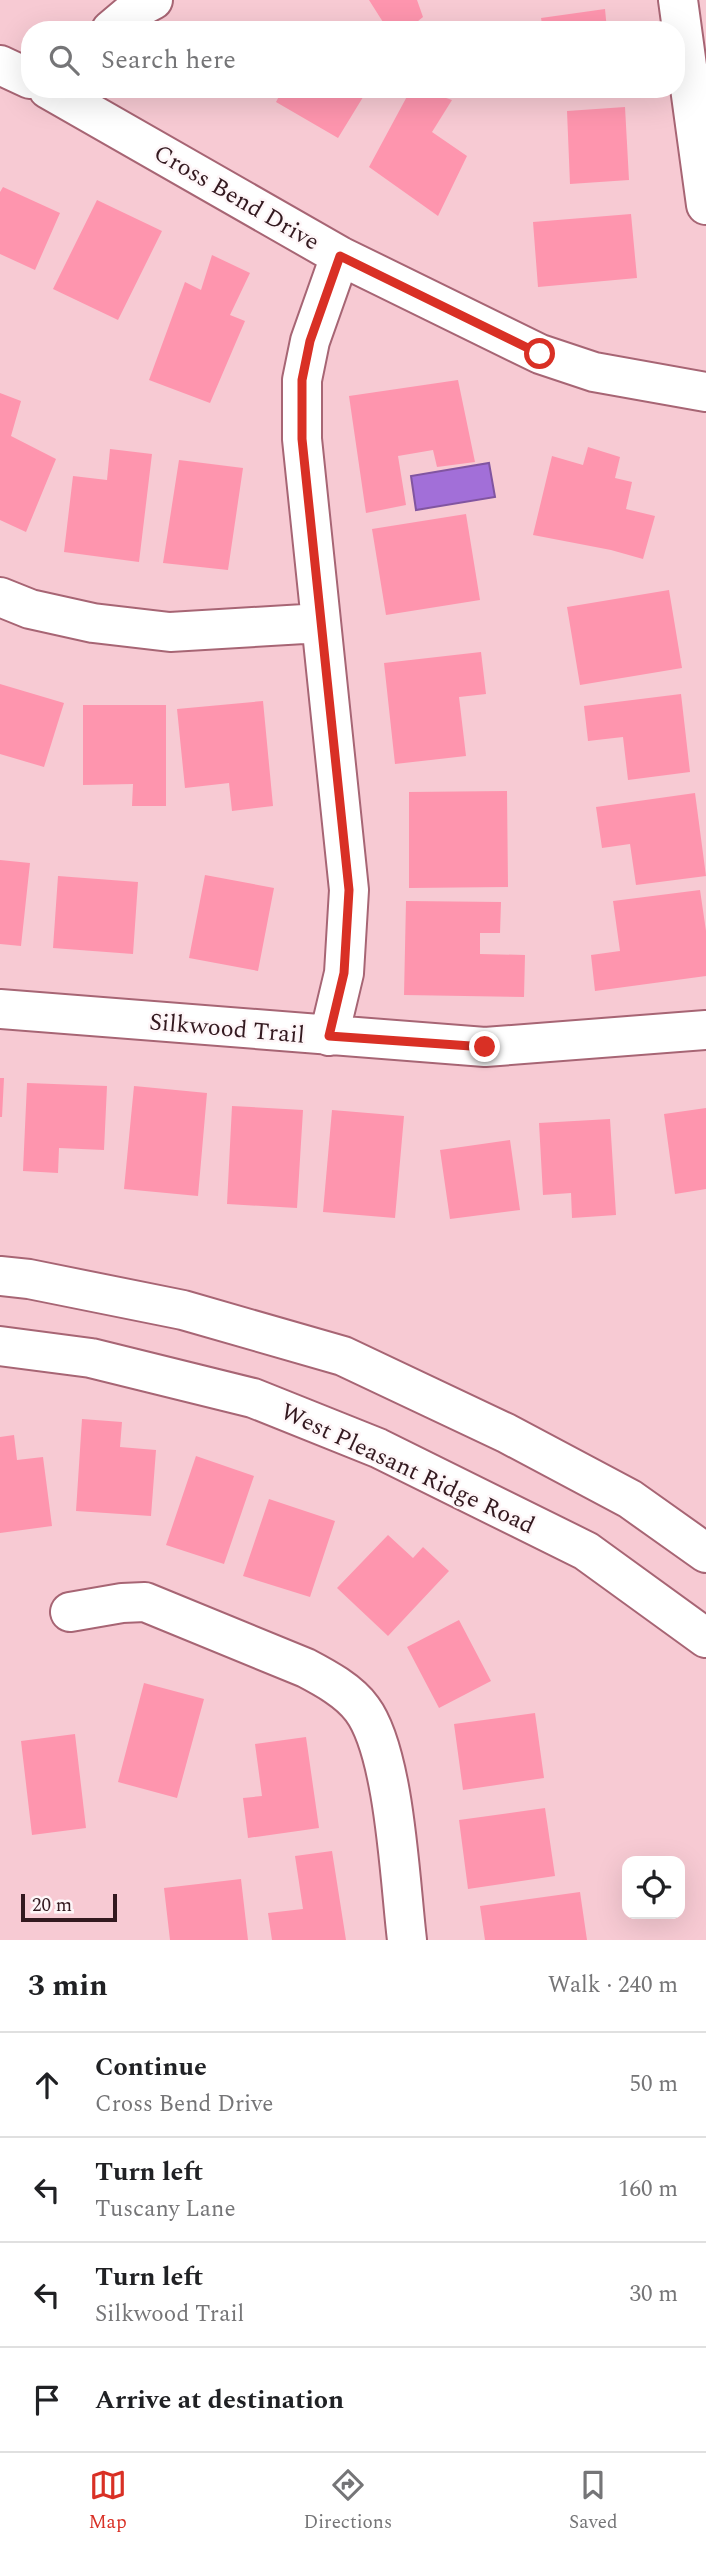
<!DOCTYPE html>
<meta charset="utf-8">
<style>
body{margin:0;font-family:Spectral,serif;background:#f2f2f2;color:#202124}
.controls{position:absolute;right:21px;bottom:21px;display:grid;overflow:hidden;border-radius:14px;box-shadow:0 7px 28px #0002}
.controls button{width:63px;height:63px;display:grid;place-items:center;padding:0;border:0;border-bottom:2px solid #e0e0e0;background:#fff;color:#202124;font:35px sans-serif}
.scale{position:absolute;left:21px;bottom:18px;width:96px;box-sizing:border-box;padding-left:7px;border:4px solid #33191f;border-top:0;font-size:19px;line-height:24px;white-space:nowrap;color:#33191f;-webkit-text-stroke:5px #fef6f8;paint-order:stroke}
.stop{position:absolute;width:21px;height:21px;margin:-16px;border:5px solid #d93025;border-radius:50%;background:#fff}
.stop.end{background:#d93025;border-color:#fff;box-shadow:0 2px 7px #0008}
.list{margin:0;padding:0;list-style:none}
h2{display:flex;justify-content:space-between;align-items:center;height:91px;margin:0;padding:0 28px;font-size:30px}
h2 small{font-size:23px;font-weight:400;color:#757577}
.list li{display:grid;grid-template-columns:46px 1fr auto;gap:21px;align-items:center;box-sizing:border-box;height:105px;padding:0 28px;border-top:2px solid #e0e0e0}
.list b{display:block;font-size:26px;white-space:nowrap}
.list p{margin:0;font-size:23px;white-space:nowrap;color:#757577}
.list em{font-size:23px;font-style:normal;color:#757577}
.icon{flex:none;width:38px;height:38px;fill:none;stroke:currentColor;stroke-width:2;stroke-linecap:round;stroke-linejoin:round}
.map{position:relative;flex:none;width:706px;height:1940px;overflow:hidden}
.search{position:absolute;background:#fff;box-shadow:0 7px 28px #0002;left:21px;right:21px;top:21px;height:77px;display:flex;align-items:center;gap:18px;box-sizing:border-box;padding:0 24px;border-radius:28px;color:#757577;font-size:26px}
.sheet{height:511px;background:#fff}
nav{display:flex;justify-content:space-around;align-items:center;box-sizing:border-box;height:98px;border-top:2px solid #e0e0e0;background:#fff;font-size:19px;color:#757577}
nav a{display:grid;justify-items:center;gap:4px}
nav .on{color:#d93025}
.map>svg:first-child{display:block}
.water{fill:#a26fd8;stroke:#8155a0;stroke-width:2}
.building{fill:#fe95ae}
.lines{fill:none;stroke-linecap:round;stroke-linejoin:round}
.minor-casing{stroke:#a76574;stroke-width:42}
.major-casing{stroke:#a76574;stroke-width:42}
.minor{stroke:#fff;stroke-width:38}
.major{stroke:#fff;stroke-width:38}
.route{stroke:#d93025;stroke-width:9}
.labels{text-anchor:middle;stroke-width:5;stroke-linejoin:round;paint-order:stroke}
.street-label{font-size:24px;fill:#33191f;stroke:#fef6f8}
</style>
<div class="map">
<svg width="706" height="1940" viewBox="0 0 706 1940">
<rect width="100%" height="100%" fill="#f7cad3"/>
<!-- water -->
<path class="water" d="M489,463L495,497L416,510L411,476Z"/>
<!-- building -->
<path class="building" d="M369,0H417L423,17L407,30H388Z
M605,9L607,30H543L541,18Z
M283,89H368L338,138L276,102Z
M411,89H420L452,100L432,132L467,156L438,216L369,167Z
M625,107L629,180L570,184L567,111Z
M3,187L60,213L35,270L0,254V192Z
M97,200L162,231L118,320L53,289Z
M631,214L637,278L538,287L533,222Z
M212,255L250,273L230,315L245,321L210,403L149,380L185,282L201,290Z
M458,380L475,462L437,467L433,450L398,456L406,505L366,513L349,396Z
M0,393L21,401L11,436L56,459L26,532L0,520Z
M588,447L620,457L615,478L632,482L626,509L655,516L643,559L611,550L533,535L552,456L583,465Z
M110,449L152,454L139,562L64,552L73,476L107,480Z
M179,460L243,468L228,570L163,563Z
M466,514L480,600L386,615L372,529Z
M669,590L682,668L580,685L567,607Z
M481,652L486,694L459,697L466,756L395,764L384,663Z
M0,684L64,703L44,767L0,754Z
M681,694L690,772L628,780L623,737L588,741L584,706Z
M263,701L273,806L232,811L229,783L185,788L177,709Z
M83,705H166V806H132L133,784L83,785Z
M507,791L508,887L409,888V792Z
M695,793L706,876L636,885L630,844L602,848L596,807Z
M0,860L30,863L21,946L0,944Z
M205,875L274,888L258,971L189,958Z
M58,876L138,882L133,954L53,948Z
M700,890L706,931V976L595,991L591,955L620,951L613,901Z
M406,901L501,902L500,933H480V954L525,955L524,997L404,995Z
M0,1078H4L2,1117H0Z
M27,1083L107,1086L104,1150L59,1148L58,1173L23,1171Z
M134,1086L207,1093L198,1196L124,1189Z
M232,1106L303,1110L297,1208L227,1204Z
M706,1108V1189L675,1194L664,1114Z
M332,1110L404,1116L395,1218L323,1212Z
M610,1119L616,1215L572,1218L571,1193L543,1195L539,1123Z
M510,1140L520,1210L450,1219L440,1150Z
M82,1419L122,1422L120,1447L156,1450L151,1516L76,1511Z
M14,1435L17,1460L43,1457L52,1526L0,1533V1437Z
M196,1456L254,1476L224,1564L166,1545Z
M269,1499L335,1521L310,1597L243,1576Z
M388,1535L413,1558L423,1547L449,1571L388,1636L337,1588Z
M459,1620L491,1681L439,1708L407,1647Z
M144,1683L204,1699L177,1798L118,1782Z
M535,1713L544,1778L463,1790L454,1724Z
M75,1734L86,1828L32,1835L21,1741Z
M306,1737L319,1828L248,1838L243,1798L262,1796L255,1744Z
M545,1808L555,1876L468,1889L459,1820Z
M332,1851L346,1940H272L268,1913L303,1909L295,1856Z
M241,1879L248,1940H170L164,1888Z
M580,1892L587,1940H485L480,1906Z"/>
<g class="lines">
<defs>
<path id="minor" d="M678,0L706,205
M111,30L136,9L153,0
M0,65L30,79
M48,89L340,256L540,354L594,372L706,392
M0,597L30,609L93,623L170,632L321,623
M0,1009L485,1047L706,1030
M329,1036L344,973L349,890L302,439V380L310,341L340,256
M70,1612L122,1603L145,1602L306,1668C325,1678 349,1691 362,1709C395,1753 400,1883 407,1940"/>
<path id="major" d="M0,1276L29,1279L183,1310L343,1356L506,1433L630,1499L706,1553
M0,1346L91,1358L253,1398L378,1448L586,1551L706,1638"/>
</defs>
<!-- minor casing -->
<use href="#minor" class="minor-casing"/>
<!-- major casing -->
<use href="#major" class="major-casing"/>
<!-- minor -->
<use href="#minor" class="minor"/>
<!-- major -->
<use href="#major" class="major"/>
</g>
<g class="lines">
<!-- route -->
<path class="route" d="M485,1047L329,1036L344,973L349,890L302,439V380L310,341L340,256L540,354"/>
</g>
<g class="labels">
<!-- street labels -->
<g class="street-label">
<text transform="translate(237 197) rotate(30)" y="8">Cross Bend Drive</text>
<text transform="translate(227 1028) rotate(5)" y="8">Silkwood Trail</text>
<text transform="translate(408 1468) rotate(25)" y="8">West Pleasant Ridge Road</text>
</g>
</g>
</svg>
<div class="controls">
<button><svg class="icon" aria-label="locate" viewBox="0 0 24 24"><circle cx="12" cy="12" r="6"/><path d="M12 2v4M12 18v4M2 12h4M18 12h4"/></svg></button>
</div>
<div class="scale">20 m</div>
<div class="stop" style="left:540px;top:354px"></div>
<div class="stop end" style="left:485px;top:1047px"></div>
<div class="search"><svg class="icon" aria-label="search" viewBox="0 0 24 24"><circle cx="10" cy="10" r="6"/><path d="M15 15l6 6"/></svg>Search here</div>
</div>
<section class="sheet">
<h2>3 min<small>Walk · 240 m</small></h2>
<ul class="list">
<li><svg class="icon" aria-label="ahead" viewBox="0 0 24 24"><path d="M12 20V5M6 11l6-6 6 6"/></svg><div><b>Continue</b><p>Cross Bend Drive</p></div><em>50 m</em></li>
<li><svg class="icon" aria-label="left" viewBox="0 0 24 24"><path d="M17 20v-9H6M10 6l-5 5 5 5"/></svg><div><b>Turn left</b><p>Tuscany Lane</p></div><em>160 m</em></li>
<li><svg class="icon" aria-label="left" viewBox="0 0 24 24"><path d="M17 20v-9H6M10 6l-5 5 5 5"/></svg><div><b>Turn left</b><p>Silkwood Trail</p></div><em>30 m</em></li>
<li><svg class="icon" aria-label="arrive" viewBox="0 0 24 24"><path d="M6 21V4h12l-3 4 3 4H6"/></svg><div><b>Arrive at destination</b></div></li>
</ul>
</section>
<nav>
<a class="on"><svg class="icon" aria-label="map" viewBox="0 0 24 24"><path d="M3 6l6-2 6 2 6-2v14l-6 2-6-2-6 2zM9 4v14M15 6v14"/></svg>Map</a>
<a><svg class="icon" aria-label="directions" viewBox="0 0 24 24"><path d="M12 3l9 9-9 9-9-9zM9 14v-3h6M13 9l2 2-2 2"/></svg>Directions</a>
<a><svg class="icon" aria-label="saved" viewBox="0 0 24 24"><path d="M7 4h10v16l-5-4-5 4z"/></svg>Saved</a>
</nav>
